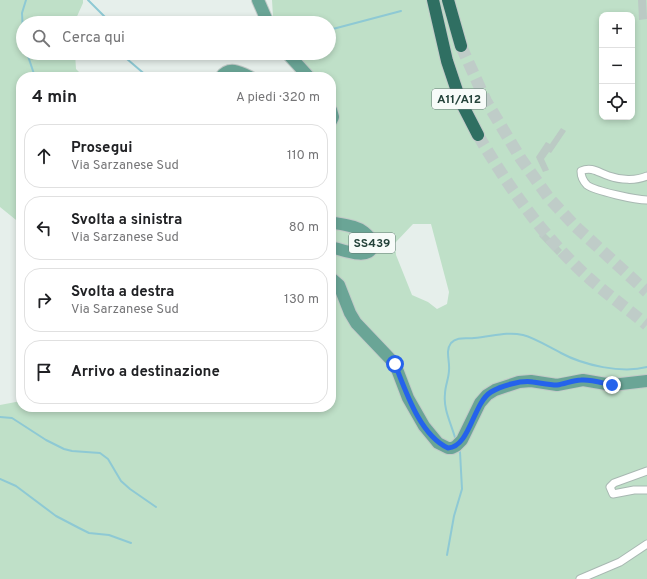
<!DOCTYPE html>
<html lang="it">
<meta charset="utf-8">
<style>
body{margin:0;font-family:Overpass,sans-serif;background:#f2f2f2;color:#202124}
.controls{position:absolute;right:12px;top:12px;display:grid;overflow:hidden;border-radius:8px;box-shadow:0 2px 6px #0003}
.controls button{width:36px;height:36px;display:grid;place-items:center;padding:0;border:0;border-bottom:1px solid #e0e0e0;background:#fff;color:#202124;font:20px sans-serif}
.stop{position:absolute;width:12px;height:12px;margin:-9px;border:3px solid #2563eb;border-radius:50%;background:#fff}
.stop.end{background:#2563eb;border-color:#fff;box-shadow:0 1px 4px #0008}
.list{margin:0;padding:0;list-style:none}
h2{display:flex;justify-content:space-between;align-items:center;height:52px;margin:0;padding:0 16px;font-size:17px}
h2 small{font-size:13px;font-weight:400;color:#757577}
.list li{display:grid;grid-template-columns:26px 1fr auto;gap:12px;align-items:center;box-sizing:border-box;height:64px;margin:0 8px 8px;padding:0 8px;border:1px solid #e0e0e0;border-radius:16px}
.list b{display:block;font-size:15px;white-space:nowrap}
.list p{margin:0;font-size:13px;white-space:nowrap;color:#757577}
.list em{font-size:13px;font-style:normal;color:#757577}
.icon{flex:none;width:22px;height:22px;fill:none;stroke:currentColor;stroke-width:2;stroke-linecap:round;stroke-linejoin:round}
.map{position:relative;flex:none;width:647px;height:579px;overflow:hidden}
.search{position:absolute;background:#fff;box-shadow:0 2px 6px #0003;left:16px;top:16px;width:320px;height:44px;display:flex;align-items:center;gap:10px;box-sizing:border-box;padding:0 14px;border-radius:22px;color:#757577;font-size:15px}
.panel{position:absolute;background:#fff;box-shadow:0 2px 6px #0003;left:16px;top:72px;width:320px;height:340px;border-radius:16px}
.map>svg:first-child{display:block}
.green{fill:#bfe0c8;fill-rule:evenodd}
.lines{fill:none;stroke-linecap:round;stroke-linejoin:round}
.stream{stroke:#8ec9d4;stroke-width:2}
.building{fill:#bbcac4}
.motorway-tunnel{stroke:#bfccc8;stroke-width:12;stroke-dasharray:12 6;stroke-linecap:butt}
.minor-casing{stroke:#a8b8b2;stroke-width:9}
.primary-casing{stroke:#c2cac8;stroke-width:14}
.motorway-casing{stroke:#c2cac8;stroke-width:14}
.minor{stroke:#fff;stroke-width:7}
.primary{stroke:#6aa596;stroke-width:12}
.motorway{stroke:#2f6f62;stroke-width:12}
.route{stroke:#2563eb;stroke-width:5}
.labels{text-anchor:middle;stroke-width:4;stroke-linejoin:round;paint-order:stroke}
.shield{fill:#f7fbf9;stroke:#637a73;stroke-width:1}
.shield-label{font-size:12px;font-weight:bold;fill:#24423a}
</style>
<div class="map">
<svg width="647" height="579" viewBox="0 0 647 579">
<rect width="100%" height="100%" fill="#e6efeb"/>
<!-- green -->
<path class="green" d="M0,0H83V3L74,23H23V53H75L76,69L84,77H21V224L0,207Z
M272,0H647V579H0V405L21,401V407H331V126L337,110L331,102V77H313L297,53H329V23H277L273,17ZM602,15H632V117H602ZM413,224H431L449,292L447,304L437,309L428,302L412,295L396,255L395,243Z"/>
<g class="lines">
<!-- stream -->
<path class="stream" d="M88,0L111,23
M329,30L401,11
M23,34L22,13L26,0
M27,53L35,77
M120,53L148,77
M0,417L12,418L46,440L64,449L72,451L100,453L108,459L121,481L130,489L156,507
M456,441C452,425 443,410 445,394C445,386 449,378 449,370C450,361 445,351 451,343C457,336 467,339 474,338C491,337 506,331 523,335C535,338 549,347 561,353C583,365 622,374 647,367
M0,479L16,486L56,516L79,528L89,533L109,535L131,543
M447,555L454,516L462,489L460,452"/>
</g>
<!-- building -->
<path class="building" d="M638,0H646L647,19L639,20Z
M561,128L566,131L551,153L549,152L544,159L549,170L543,172L536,157L546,142L550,144Z
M544,232L562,250L557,255L539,236Z"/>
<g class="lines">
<!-- motorway-tunnel -->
<path class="motorway-tunnel" d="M461,46L486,101L521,159L549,198L575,226L647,292
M478,135C509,188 544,238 590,279C608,295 628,309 647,325"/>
<defs>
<path id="minor" d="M647,176C636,181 620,180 609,176C599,173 592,166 581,171C581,176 583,181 587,185C595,191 636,200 647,200
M647,471L614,483L610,487L613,494L634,490H647
M580,579L620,562L647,544"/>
<path id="primary" d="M258,0L268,23
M287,53L309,77
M221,77C229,66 240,72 250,77
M331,110L333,117L331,121
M331,222C342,225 355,225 364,232C368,235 372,240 372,245C372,262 340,249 331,247
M331,278L339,285L350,313L356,323L395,364L408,398L424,426L438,443L448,448H452L456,446L462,440L480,403L487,395L495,390L519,382L531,381L557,385L583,380L612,385L647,381"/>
<path id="motorway" d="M433,0L447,61L460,100L478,135
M448,0L461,46"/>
</defs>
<!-- minor casing -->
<use href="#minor" class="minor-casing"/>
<!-- primary casing -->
<use href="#primary" class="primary-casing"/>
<!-- motorway casing -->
<use href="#motorway" class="motorway-casing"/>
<!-- minor -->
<use href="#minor" class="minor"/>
<!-- primary -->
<use href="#primary" class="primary"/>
<!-- motorway -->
<use href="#motorway" class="motorway"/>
</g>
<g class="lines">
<!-- route -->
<path class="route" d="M395,364C406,392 420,435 448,448C470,447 473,403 491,392C501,386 521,380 533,382C541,383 549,385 557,385C565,384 573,380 581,380C591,379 602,383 612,385"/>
</g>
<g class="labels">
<!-- shield labels -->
<g class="shield">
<rect x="432" y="89" width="54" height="20" rx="3"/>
<rect x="349" y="233" width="46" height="20" rx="3"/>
</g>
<g class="shield-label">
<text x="459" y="103">A11/A12</text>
<text x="372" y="247">SS439</text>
</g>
</g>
</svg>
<div class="controls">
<button>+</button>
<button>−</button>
<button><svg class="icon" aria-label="locate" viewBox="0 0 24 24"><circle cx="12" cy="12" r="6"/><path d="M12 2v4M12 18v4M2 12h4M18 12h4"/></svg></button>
</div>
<div class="stop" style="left:395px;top:364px"></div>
<div class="stop end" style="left:612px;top:385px"></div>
<div class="search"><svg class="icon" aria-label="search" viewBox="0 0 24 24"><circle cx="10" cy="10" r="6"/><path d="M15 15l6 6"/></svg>Cerca qui</div>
<section class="panel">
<h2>4 min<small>A piedi · 320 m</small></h2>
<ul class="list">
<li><svg class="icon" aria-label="ahead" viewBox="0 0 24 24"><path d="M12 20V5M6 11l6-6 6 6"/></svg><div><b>Prosegui</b><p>Via Sarzanese Sud</p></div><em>110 m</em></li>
<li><svg class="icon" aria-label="left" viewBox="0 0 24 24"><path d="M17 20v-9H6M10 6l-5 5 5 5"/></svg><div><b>Svolta a sinistra</b><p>Via Sarzanese Sud</p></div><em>80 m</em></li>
<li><svg class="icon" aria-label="right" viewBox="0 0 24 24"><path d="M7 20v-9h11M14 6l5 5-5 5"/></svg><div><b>Svolta a destra</b><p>Via Sarzanese Sud</p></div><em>130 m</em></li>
<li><svg class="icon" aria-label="arrive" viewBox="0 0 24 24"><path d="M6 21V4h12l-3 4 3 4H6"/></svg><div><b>Arrivo a destinazione</b></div></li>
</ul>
</section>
</div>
